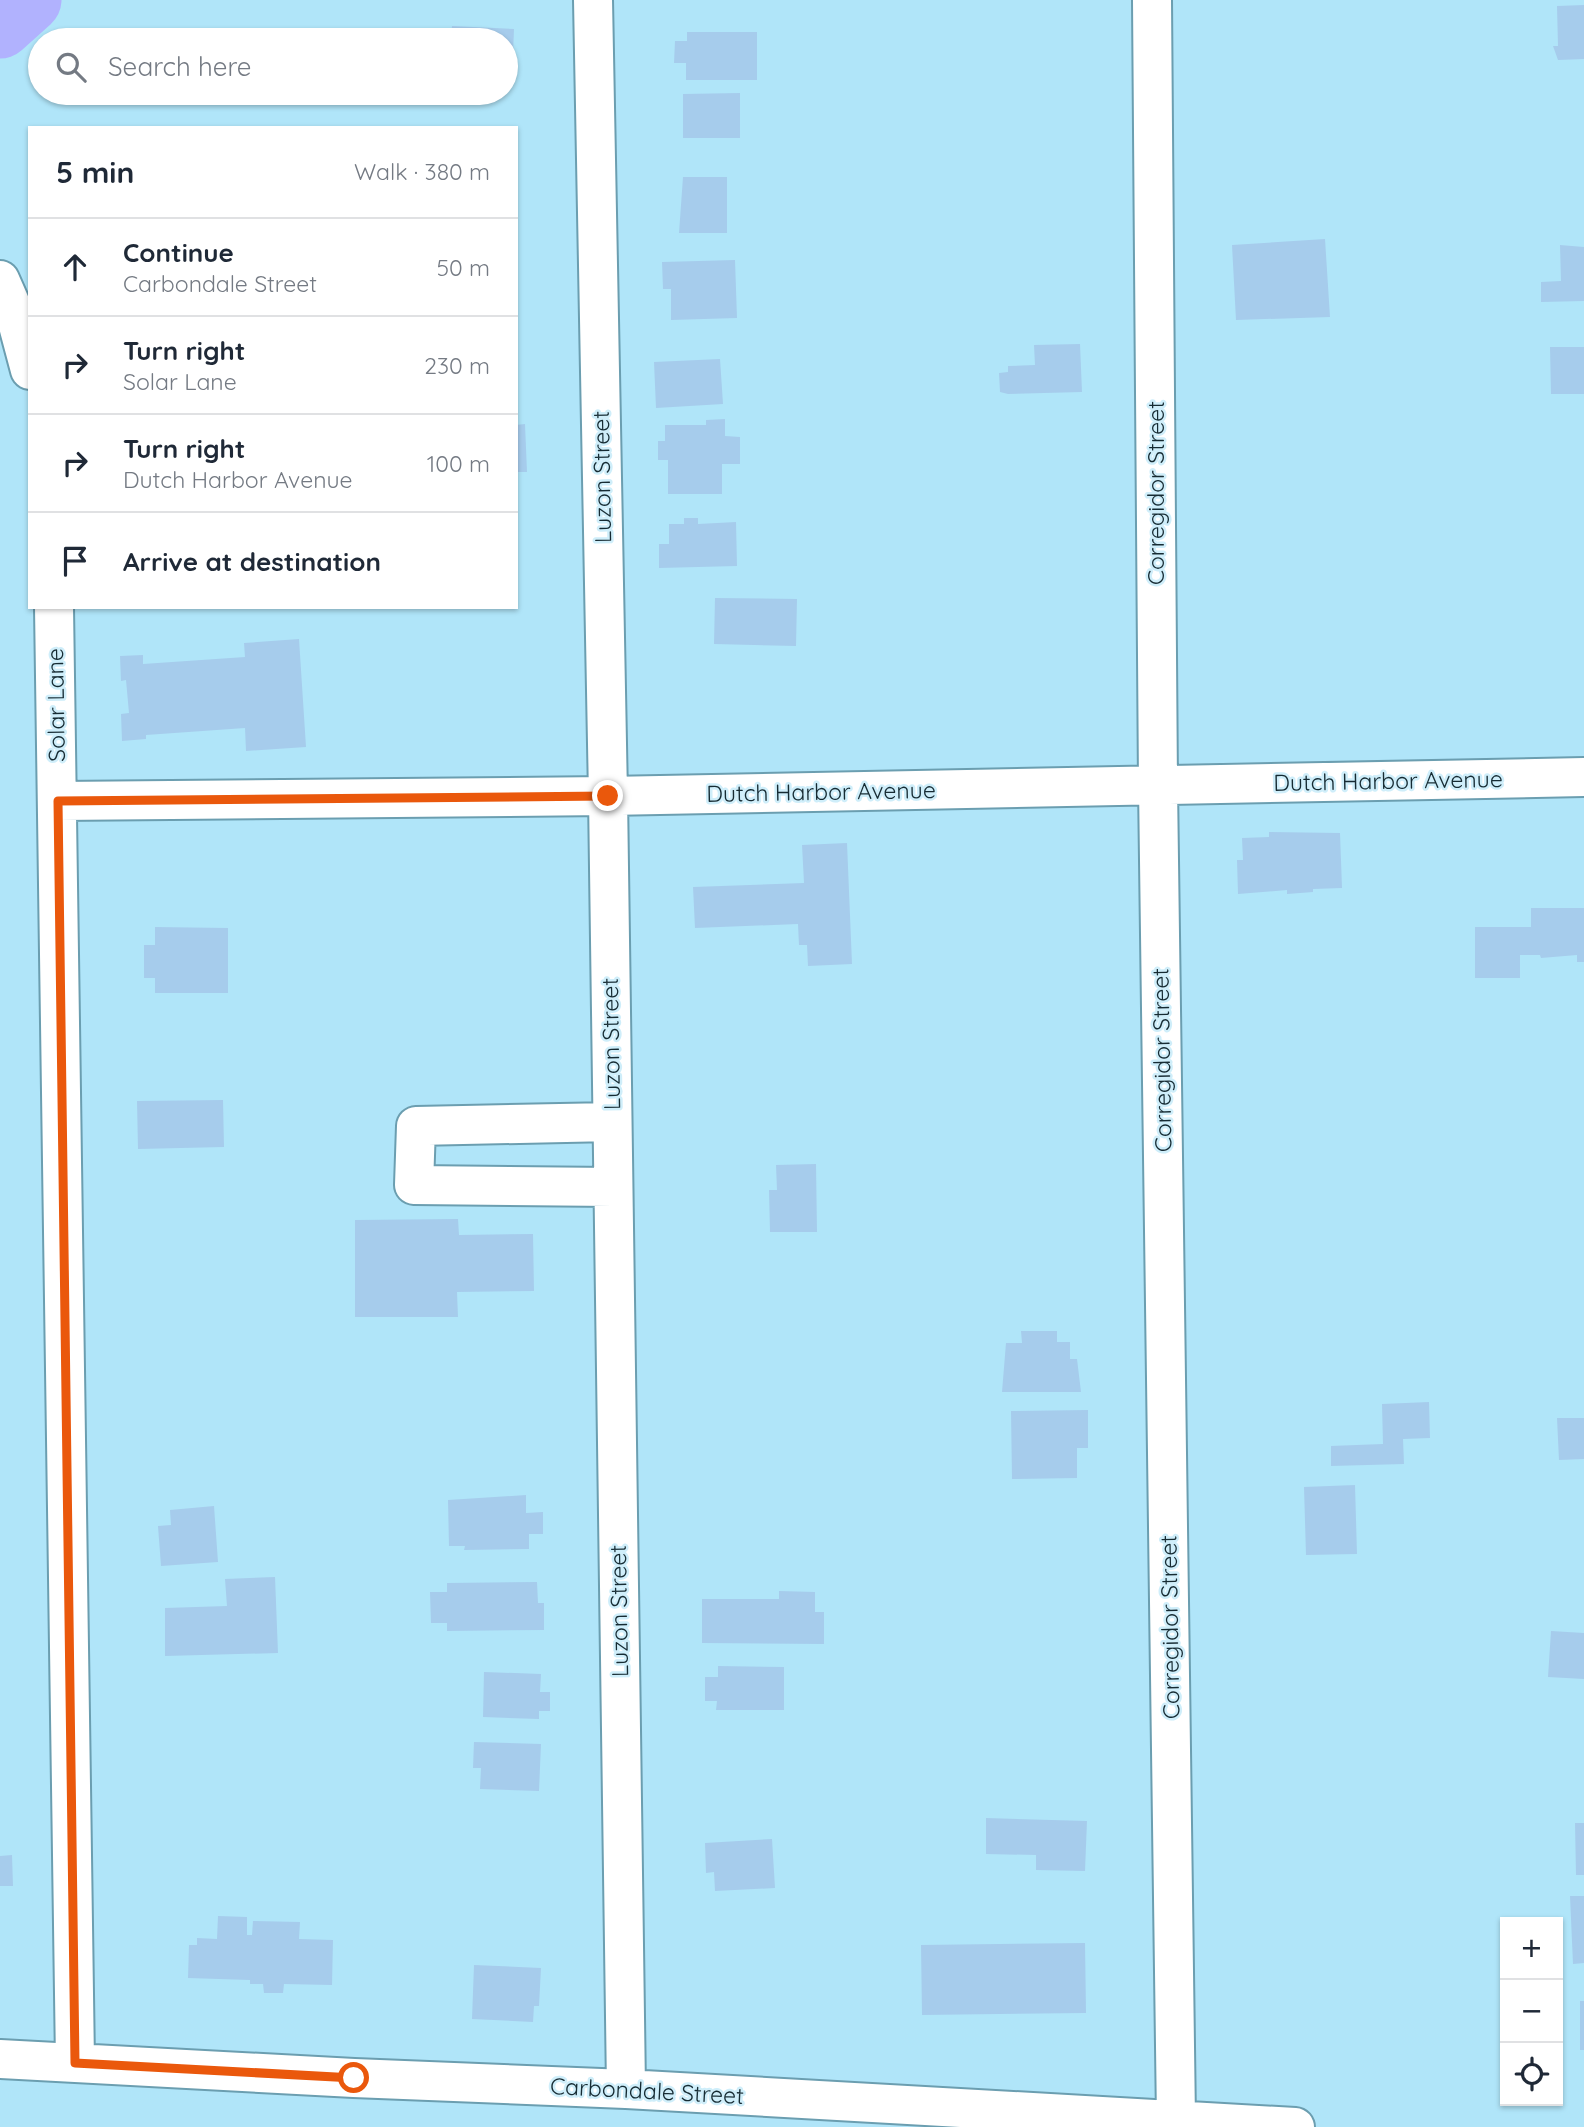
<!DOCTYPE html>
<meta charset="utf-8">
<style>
body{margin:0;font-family:Quicksand,sans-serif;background:#f6f6f7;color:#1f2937}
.controls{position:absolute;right:21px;bottom:21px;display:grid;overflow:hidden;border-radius:0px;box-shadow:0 2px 5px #0004}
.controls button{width:63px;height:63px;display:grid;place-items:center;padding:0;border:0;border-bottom:2px solid #e0e1e3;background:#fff;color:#1f2937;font:35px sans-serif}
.stop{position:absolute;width:21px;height:21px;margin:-16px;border:5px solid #ea580c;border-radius:50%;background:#fff}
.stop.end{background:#ea580c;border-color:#fff;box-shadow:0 2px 7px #0008}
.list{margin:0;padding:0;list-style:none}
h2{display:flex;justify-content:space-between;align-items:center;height:91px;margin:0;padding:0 28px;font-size:30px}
h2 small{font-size:23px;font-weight:400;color:#747a83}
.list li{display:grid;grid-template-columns:46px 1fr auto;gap:21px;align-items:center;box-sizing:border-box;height:98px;padding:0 28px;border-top:2px solid #e0e1e3}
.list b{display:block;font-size:26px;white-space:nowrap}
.list p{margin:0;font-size:23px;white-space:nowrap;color:#747a83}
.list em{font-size:23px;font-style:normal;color:#747a83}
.icon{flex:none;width:38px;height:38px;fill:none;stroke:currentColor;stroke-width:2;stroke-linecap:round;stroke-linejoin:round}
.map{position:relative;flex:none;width:1584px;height:2127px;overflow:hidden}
.search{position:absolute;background:#fff;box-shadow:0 2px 5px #0004;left:28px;top:28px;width:490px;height:77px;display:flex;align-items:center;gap:18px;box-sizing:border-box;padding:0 24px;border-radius:38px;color:#747a83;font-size:26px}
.panel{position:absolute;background:#fff;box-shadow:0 2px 5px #0004;left:28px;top:126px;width:490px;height:483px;border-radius:0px}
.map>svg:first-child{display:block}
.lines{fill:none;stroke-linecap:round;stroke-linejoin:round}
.river{stroke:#b1b2fe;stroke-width:65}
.building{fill:#a6ccec}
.minor-casing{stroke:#6b9eb0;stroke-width:42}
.minor{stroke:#fff;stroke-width:38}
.route{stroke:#ea580c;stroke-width:9}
.labels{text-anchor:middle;stroke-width:5;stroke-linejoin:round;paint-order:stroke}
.street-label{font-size:23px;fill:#162b33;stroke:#cfeefa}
</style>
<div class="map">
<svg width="1584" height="2127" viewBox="0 0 1584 2127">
<rect width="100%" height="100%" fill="#b0e5f9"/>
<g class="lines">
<!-- river -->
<path class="river" d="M0,26L29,0"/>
</g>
<!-- building -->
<path class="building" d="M1584,5V59L1558,60L1553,46H1558L1557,6Z
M452,26L514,29L512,79H506V40H451Z
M687,32H757V80H686V63H674L675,41H687Z
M740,93V138H683V94Z
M683,177H727V233H679Z
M1325,239L1330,317L1236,320L1232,245Z
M1560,245L1584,247V301L1541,302V282L1561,281Z
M735,260L737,318L671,320V289H663L662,262Z
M1080,344L1082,392L1008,394L1000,392L999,373L1008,372V366L1035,365L1034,345Z
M1550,347H1584V394H1551Z
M720,359L723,404L656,408L654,362Z
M725,419V436L740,437V464H722V494H668V460H658V441H665V425H706V420Z
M525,424L527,472H516V425Z
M684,518H698V524L736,522L737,566L659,568V544H669V524H684Z
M715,598L797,599L796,646L714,644Z
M299,639L306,747L246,751L245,728L146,735V739L122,741L121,714L129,713L126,680L121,681L120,656L143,655V664L245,657L244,643Z
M1269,832L1340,833L1342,888L1313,889V892L1287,894V890L1238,894L1237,860H1243L1242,838L1269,837Z
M847,843L852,964L808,966L807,945H799L798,924L695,928L693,887L804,883L802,845Z
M1531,908H1584V962H1577V955L1541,958L1540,955H1520V978H1475V927H1531Z
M155,927L228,928V993H155V978H144V945H155Z
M223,1100L224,1147L138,1149L137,1101Z
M816,1164L817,1232H770L769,1190H777L776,1165Z
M458,1219L459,1235L533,1234L534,1291L457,1292L458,1317H355V1220Z
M1021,1331H1057V1342H1070V1359H1077L1081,1392H1002L1006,1343H1022Z
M1429,1402L1430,1438L1403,1439L1404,1464L1331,1466V1446L1383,1444L1382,1404Z
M1088,1410V1448H1077V1478L1012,1479L1011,1411Z
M1557,1418H1584V1459L1559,1460Z
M1355,1485L1357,1554L1306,1555L1304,1487Z
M526,1495V1513L543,1512V1534H529V1549L464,1550L465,1546H449L448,1500Z
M214,1506L218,1562L161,1566L158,1526L171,1525L170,1510Z
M275,1577L278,1653L165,1656V1608L227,1606L225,1579Z
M537,1582L538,1603H544V1630L447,1631V1623H431L430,1592H447V1583Z
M779,1591L815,1592V1612H824V1644L702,1643V1599H779Z
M1551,1631L1584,1633V1679L1548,1677Z
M718,1666L784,1667V1710H716L717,1701H705V1677H718Z
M484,1672L541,1674L540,1692H550V1711H539V1719L483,1717Z
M474,1742L541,1744L539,1791L480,1789L481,1768H473Z
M986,1818L1087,1821L1085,1871L1036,1870V1855L986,1854Z
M1575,1823H1584V1875H1576Z
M772,1839L775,1888L715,1891L714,1872L706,1873L705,1843Z
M12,1855L13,1886H0V1856Z
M1570,1896H1584V1963L1573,1964Z
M218,1916L247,1917V1935H252L253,1921L300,1922L299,1939L333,1940L332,1985L284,1984L283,1993H264L263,1984H250V1980L188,1978L189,1945H197V1938L217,1939Z
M1085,1943L1086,2013L922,2015L921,1945Z
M474,1965L541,1968L539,2006H534L533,2022L472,2019Z
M1580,2001H1584V2050H1580Z"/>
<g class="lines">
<defs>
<path id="minor" d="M593,0L608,796L626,2089
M1152,0L1158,786L1176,2120
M0,280L15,314L30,370
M54,607L75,2063
M58,801L608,796L1584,777
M612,1122L416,1126L414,1185L613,1187
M0,2059L354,2078L626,2089L1295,2127"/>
</defs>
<!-- minor casing -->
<use href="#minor" class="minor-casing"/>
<!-- minor -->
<use href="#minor" class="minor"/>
</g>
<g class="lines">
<!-- route -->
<path class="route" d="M354,2078L75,2063L58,801L608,796"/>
</g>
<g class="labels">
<!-- street labels -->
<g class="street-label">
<text transform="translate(602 477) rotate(-91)" y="8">Luzon Street</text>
<text transform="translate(1156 493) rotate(-90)" y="8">Corregidor Street</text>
<text transform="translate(56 705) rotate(-91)" y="8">Solar Lane</text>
<text transform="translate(1388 781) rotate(-1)" y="8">Dutch Harbor Avenue</text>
<text transform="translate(821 792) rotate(-1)" y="8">Dutch Harbor Avenue</text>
<text transform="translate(611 1044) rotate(-91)" y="8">Luzon Street</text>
<text transform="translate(1162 1060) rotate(-91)" y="8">Corregidor Street</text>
<text transform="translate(619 1611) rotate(-91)" y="8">Luzon Street</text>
<text transform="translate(1170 1627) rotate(-91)" y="8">Corregidor Street</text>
<text transform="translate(647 2091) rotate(3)" y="8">Carbondale Street</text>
</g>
</g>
</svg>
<div class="controls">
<button>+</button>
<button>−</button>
<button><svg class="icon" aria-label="locate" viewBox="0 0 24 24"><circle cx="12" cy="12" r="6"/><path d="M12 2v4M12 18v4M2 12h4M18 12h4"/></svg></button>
</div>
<div class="stop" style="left:354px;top:2078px"></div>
<div class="stop end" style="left:608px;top:796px"></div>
<div class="search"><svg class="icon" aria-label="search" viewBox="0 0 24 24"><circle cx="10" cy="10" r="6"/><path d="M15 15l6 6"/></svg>Search here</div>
<section class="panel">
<h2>5 min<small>Walk · 380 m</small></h2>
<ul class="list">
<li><svg class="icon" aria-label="ahead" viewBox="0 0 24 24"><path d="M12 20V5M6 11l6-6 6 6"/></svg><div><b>Continue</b><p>Carbondale Street</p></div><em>50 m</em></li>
<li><svg class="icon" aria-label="right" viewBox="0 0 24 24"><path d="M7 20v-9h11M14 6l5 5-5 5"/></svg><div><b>Turn right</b><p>Solar Lane</p></div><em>230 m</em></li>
<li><svg class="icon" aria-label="right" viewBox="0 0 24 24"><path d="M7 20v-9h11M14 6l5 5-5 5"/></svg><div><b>Turn right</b><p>Dutch Harbor Avenue</p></div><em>100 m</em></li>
<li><svg class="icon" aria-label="arrive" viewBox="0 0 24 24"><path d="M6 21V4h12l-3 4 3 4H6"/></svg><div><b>Arrive at destination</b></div></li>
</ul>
</section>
</div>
